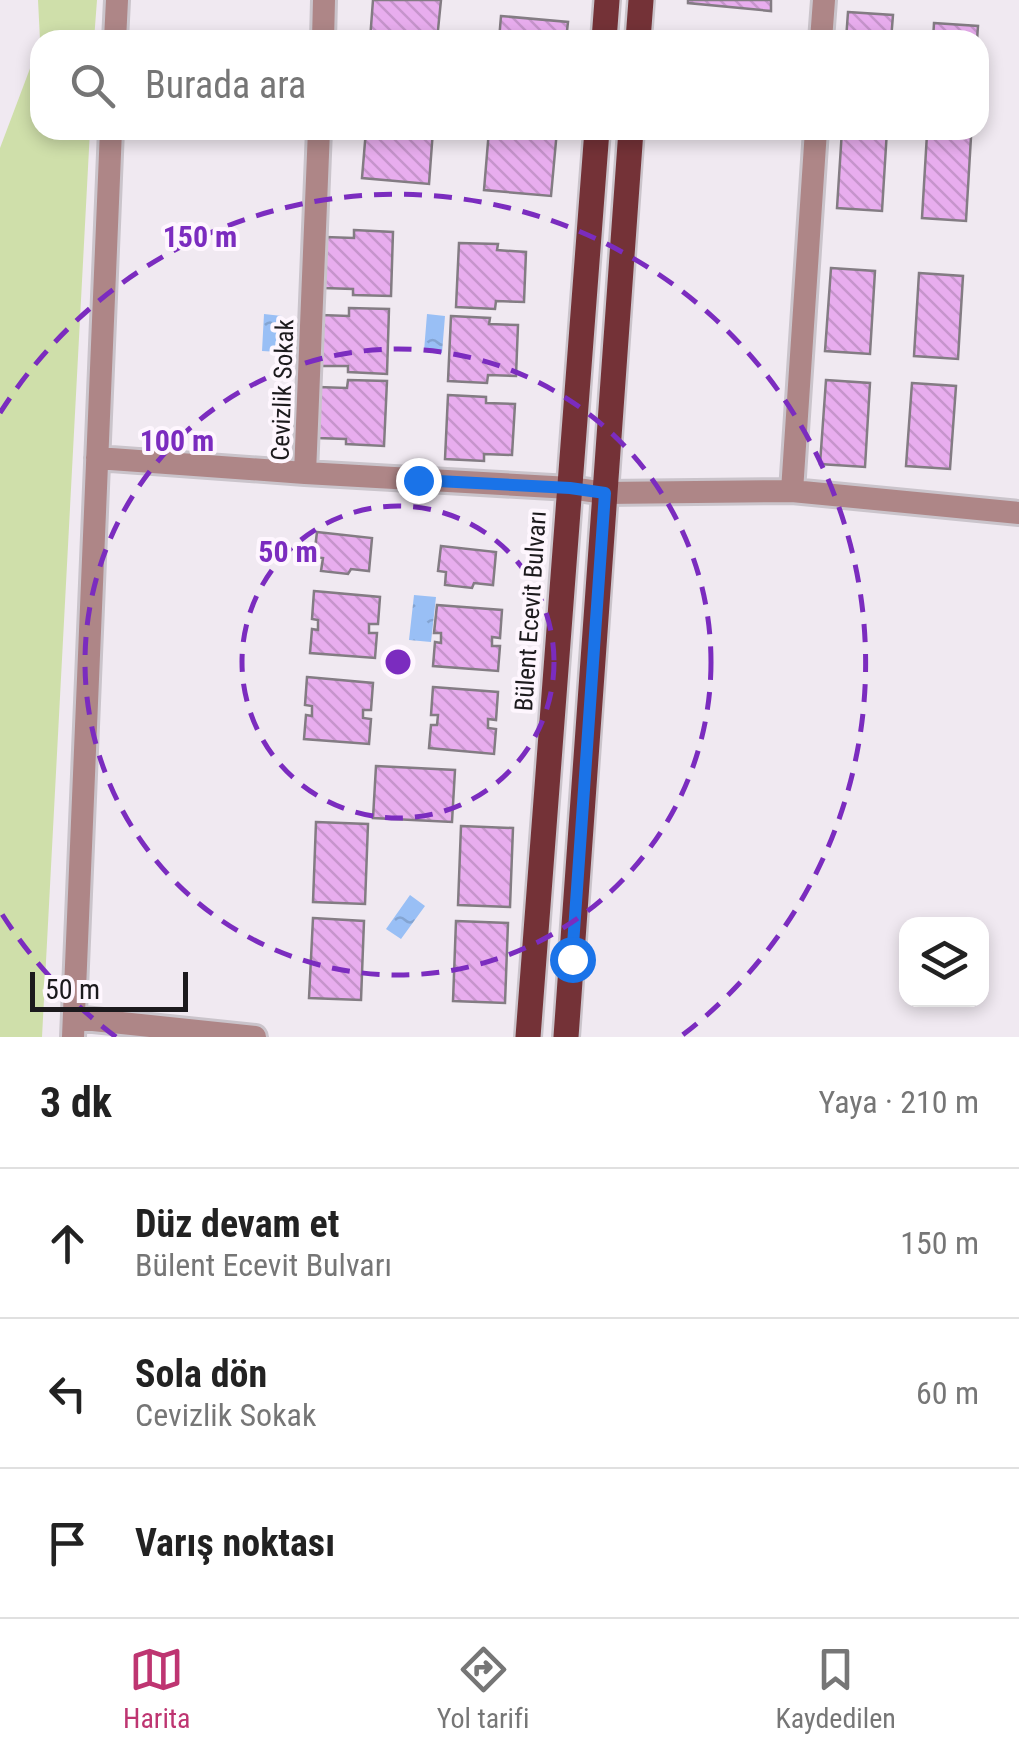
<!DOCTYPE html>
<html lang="tr">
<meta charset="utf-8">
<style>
body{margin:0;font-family:"Roboto Condensed",sans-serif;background:#f2f2f2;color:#222}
.controls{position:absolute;right:30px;bottom:30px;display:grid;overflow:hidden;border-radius:20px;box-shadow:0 5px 15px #0003}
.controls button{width:90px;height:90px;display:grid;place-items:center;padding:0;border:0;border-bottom:2px solid #e0e0e0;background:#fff;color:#222;font:50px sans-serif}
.scale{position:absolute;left:30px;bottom:25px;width:158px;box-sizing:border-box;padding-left:10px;border:5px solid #1c1a1d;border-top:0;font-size:28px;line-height:35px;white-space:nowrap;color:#1c1a1d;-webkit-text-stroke:8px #fef6fe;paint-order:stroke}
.stop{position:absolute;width:30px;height:30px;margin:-22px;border:8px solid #1a73e8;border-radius:50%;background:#fff}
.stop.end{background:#1a73e8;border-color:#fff;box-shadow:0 2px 10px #0008}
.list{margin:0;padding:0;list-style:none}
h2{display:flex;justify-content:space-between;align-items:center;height:130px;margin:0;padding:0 40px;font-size:42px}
h2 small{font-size:32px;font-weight:400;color:#767676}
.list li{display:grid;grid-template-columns:65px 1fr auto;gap:30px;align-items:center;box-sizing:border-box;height:150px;padding:0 40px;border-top:2px solid #e0e0e0}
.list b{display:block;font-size:38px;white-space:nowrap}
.list p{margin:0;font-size:32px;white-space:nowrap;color:#767676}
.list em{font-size:32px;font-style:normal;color:#767676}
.icon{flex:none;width:55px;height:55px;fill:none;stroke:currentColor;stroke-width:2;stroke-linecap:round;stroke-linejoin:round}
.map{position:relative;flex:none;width:1019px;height:1037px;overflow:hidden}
.search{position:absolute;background:#fff;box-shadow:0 5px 15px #0003;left:30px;right:30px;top:30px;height:110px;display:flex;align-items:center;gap:25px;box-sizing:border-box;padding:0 35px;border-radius:30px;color:#767676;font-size:38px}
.sheet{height:580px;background:#fff}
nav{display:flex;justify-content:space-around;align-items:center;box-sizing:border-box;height:140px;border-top:2px solid #e0e0e0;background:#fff;font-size:28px;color:#767676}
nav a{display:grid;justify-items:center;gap:5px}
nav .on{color:#be3571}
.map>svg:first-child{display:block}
.green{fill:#cfdfaa}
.water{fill:url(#water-ripples)}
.building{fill:url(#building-back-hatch);stroke:#837c83;stroke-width:2.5}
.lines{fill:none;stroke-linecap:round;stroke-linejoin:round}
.minor-casing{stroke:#cac4cb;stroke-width:28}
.major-casing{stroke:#cac4cb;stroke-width:30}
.minor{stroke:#ae8687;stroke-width:22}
.major{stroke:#743237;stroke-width:25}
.route{stroke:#1a73e8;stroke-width:12}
.ring{fill:none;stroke:#7b2cbf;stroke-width:5;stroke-dasharray:18 12}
.labels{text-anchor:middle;stroke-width:8;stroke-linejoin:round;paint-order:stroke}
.street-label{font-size:25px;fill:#1c1a1d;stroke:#fef6fe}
.centre{fill:#7b2cbf;stroke:#fef6fe;stroke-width:5}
.ring-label{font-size:30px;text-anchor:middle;font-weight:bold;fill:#7b2cbf;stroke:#fef6fe;stroke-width:8;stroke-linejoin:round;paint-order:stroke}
</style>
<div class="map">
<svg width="1019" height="1037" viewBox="0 0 1019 1037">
<defs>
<pattern id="water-ripples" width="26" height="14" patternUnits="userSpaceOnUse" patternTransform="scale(2.5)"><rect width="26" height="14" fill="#99bff5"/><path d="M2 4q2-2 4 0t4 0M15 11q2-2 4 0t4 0" fill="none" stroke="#83a4d2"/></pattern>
<pattern id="building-back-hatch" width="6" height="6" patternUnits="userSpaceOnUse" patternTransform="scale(2.5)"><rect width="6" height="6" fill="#e8adee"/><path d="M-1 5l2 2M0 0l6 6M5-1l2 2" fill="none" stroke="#c694cc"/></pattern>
</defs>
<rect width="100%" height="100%" fill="#f0e9f1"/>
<!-- green -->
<path class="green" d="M38,0H97L94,40H40Z
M40,42V130H90L42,1037H0V148Z"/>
<!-- water -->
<path class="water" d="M264,314L282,316L279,352L262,351Z
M427,314L445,316L442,353L424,351Z
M414,595L436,597L431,642L409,640Z
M410,895L425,906L401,939L386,929Z"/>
<!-- building -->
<path class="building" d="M373,0H441L437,40H370Z
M688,0H771V11L688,3Z
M848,12L893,15L891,40H846Z
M501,16L568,22L566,40H499Z
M934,23L978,26L977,40H933Z
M366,130H433L429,184L362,178Z
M489,130H557L551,196L484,190Z
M842,130H887L882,211L837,208Z
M927,134L971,137L966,221L922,218Z
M354,230L393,232L391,296L353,295V289L324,288L326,237L354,238Z
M459,243L498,244L497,250L526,252L524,302L496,301L495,309L456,307Z
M831,268L875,271L870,354L825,351Z
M919,273L963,276L958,359L914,356Z
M349,308L389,309L387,374L348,372V366H319L321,315L349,316Z
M451,316L490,318L489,324L518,325L516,376L488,375L487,383L448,381Z
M348,380L387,381L384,446L346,444V439L317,438L319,387L347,388Z
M826,380L870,383L865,467L820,464Z
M912,383L956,386L950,469L906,466Z
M448,395L486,397V403L515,404L512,455L484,454V461L445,459Z
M317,532L372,538L369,571L351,569L348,574L321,571L323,558L314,557Z
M441,546L496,552L493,585L474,583L472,588L445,585L446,572L438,571Z
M314,591L380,597L378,624H369V633H377L375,658L310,653L312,629L318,630V620L312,619Z
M437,605L502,610L500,638L492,637V646H500L498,671L433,666L435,642L441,643V633H434Z
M307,677L373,683L371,710H363V718L371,719L369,744L304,739L306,715L312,716V706L305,705Z
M433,687L498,692L496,720L488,719V728L496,729L494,754L429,748L431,725H437L438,715H431Z
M376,766L455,770L452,822L373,818Z
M316,822L368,824L365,904L313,902Z
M461,826L513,828L510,907L458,905Z
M313,918L364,921L361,1000L309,998Z
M456,921L508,923L505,1003L453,1001Z"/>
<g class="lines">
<defs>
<path id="minor" d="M115,40L117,0
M323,40L324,0
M821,40L824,0
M319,130L305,473L570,488L605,493L792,491L1019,513
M97,458L305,473
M792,491L816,130
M74,1018L255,1037
M73,1037L111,130"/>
<path id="major" d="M604,40L607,0
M638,40L641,0
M528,1037L597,130
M566,1037L631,130"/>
</defs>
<!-- minor casing -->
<use href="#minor" class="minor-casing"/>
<!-- major casing -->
<use href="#major" class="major-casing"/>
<!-- minor -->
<use href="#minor" class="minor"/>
<!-- major -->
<use href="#major" class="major"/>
</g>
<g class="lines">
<!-- route -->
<path class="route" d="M418,480L570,488L605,493L572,959"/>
</g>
<!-- distance rings -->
<g class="ring">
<circle cx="398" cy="662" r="156"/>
<circle cx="398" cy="662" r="313"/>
<path d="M116 1037A469 469 0 0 1 0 911M0 413A469 469 0 1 1 680 1037"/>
</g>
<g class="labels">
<!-- street labels -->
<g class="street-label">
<text transform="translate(282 390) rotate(-88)" y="9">Cevizlik Sokak</text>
<text transform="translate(530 611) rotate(-86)" y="9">Bülent Ecevit Bulvarı</text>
</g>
</g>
<circle cx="398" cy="662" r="15" class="centre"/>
<g class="ring-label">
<text x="200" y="247">150 m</text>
<text x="177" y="451">100 m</text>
<text x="288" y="562">50 m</text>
</g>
</svg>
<div class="controls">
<button><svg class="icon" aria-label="layers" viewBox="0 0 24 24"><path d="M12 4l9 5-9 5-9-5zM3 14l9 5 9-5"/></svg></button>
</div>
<div class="scale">50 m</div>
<div class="stop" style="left:572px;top:959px"></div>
<div class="stop end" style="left:418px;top:480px"></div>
<div class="search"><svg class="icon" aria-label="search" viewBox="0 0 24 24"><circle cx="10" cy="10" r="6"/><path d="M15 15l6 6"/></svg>Burada ara</div>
</div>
<section class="sheet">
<h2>3 dk<small>Yaya · 210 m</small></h2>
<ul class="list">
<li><svg class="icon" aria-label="ahead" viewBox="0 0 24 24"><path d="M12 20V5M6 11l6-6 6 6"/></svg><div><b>Düz devam et</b><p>Bülent Ecevit Bulvarı</p></div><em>150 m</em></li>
<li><svg class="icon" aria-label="left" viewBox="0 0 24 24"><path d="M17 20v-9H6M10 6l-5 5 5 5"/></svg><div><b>Sola dön</b><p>Cevizlik Sokak</p></div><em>60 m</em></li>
<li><svg class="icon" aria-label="arrive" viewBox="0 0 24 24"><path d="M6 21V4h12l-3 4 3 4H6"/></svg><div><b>Varış noktası</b></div></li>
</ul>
</section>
<nav>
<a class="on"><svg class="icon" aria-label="map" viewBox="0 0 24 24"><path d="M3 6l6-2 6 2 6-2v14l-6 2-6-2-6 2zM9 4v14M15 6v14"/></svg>Harita</a>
<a><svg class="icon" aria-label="directions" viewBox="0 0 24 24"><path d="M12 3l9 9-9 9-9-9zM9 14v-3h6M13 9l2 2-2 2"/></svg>Yol tarifi</a>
<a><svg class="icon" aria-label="saved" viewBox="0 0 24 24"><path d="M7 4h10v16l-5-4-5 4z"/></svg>Kaydedilen</a>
</nav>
